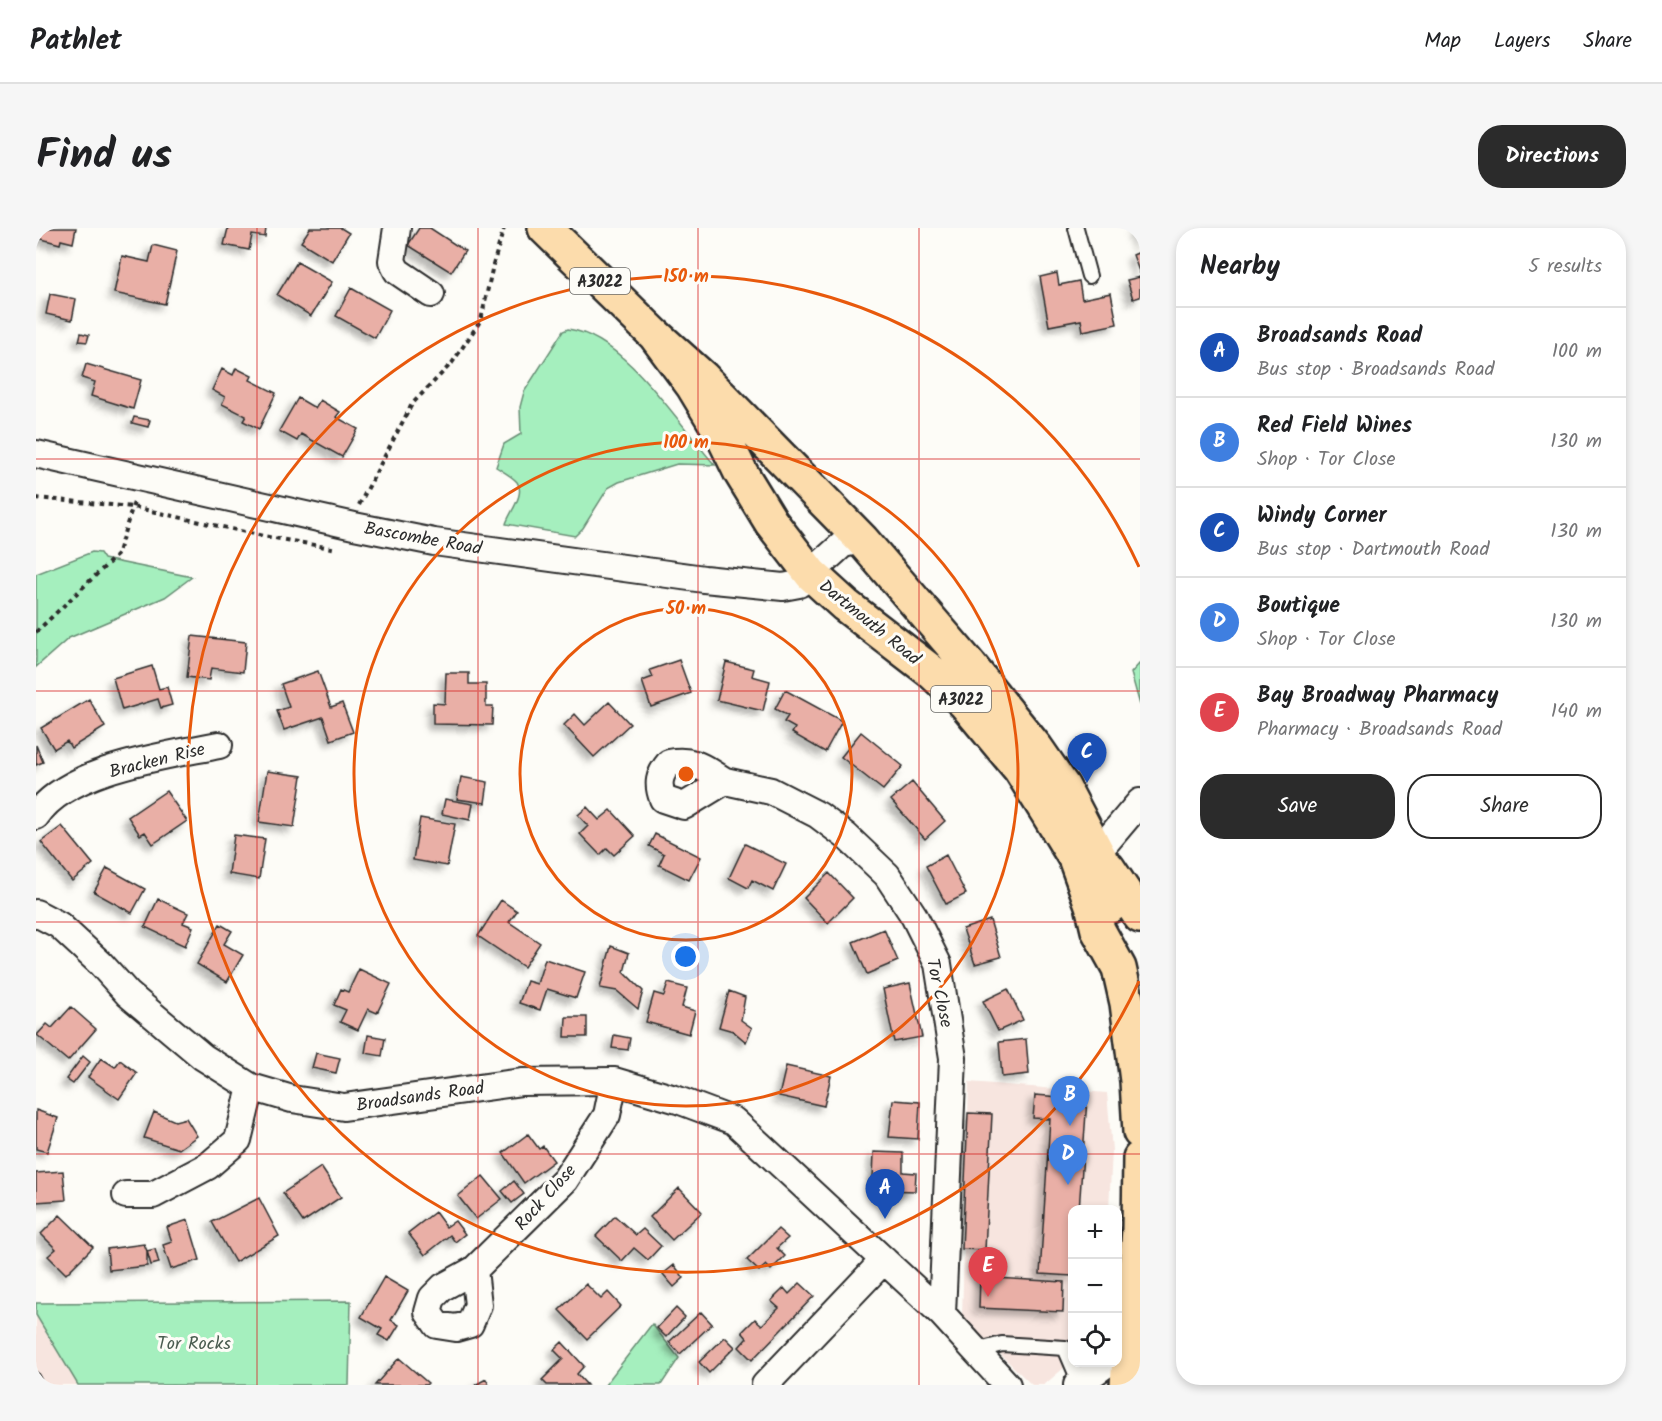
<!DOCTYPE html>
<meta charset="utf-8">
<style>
body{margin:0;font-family:Kalam,sans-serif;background:#f6f6f6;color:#202124}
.controls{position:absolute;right:18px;bottom:18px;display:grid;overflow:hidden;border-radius:12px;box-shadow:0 3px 9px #0003}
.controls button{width:54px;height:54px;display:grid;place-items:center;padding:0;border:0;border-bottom:2px solid #e0e0e0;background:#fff;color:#202124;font:30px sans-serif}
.you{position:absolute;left:650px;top:729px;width:21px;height:21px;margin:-15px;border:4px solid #fff;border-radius:50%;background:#1a73e8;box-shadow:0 0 0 9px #1a73e833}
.badge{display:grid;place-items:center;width:39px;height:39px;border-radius:50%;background:#2b2b2b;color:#fff;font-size:20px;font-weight:700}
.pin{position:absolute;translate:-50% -50px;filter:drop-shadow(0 2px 3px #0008)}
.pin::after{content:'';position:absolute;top:32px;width:21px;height:18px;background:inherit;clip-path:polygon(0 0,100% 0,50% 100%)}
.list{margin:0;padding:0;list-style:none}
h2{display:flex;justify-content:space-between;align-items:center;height:78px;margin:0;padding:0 24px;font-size:26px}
h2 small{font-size:20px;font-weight:400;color:#757577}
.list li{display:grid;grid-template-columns:39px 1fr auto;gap:18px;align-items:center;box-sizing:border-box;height:90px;padding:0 24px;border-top:2px solid #e0e0e0}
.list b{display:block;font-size:22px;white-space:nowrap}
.list p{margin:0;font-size:20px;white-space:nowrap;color:#757577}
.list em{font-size:20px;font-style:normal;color:#757577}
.actions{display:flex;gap:12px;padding:18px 24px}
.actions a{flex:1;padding:14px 0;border:2px solid #2b2b2b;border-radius:24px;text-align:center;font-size:21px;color:#2b2b2b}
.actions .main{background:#2b2b2b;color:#fff}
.icon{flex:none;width:33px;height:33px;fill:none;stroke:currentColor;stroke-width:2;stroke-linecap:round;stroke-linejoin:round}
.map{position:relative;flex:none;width:1104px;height:1157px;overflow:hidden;border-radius:24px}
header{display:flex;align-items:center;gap:36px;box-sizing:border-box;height:84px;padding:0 30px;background:#fff;border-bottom:2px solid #e0e0e0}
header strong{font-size:28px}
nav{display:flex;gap:33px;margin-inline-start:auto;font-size:21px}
.intro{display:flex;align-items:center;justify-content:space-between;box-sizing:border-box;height:144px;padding:0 36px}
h1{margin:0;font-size:42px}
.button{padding:15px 27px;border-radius:24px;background:#2b2b2b;color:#fff;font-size:21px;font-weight:700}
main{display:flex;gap:36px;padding:0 36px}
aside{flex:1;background:#fff;border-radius:24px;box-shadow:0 3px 9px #0003}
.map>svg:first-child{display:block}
.built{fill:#f7e5df}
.green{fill:#a5efbe;stroke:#688d74;stroke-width:1.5}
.building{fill:#e9afa6;stroke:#2b2b2b;stroke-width:1.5;filter:url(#shadow)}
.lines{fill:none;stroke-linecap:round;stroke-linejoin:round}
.lane-casing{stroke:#2b2b2b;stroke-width:18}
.street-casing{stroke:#2b2b2b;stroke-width:30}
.primary-casing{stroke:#2b2b2b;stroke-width:38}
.path{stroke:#2b2b2b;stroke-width:4;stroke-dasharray:4.5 4.5;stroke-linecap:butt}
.lane{stroke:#fdfcf7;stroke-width:14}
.street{stroke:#fdfcf7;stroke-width:26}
.primary{stroke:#fcdcac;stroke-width:33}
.rail-casing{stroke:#2b2b2b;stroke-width:7}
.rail{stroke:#fdfcf7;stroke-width:4.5;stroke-dasharray:14;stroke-linecap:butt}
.grid{fill:none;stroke:#d62828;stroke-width:1.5;stroke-opacity:0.55}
.ring{fill:none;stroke:#e8590c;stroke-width:3}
.labels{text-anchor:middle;stroke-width:6;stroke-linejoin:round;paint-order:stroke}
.shield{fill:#fdfcf7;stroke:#6a6a68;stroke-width:1.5}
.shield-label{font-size:16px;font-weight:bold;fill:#2b2b2b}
.street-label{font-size:18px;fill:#2b2b2b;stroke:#fdfcf7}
.park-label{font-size:18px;fill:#4a5c50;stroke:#fdfcf7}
.centre{fill:#e8590c;stroke:#fdfcf7;stroke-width:3}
.ring-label{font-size:18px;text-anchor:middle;font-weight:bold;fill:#e8590c;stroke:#fdfcf7;stroke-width:6;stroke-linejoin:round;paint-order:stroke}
</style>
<header>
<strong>Pathlet</strong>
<nav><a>Map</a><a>Layers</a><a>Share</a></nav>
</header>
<div class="intro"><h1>Find us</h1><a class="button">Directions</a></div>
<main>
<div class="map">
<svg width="1104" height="1157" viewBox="0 0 1104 1157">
<defs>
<filter id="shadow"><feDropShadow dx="-5.5" dy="5.5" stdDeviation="3" flood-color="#0004"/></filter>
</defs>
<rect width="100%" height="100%" fill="#fdfcf7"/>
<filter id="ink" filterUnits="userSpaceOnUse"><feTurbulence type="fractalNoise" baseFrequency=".0167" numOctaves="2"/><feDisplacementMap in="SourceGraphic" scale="12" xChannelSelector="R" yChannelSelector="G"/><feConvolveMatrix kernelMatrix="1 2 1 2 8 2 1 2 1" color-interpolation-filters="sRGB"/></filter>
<g filter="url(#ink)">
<!-- built -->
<path class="built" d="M933,854L1071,865L1076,922L1073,981L1036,982V1133L1008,1157H996L926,1089Z
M0,1087L42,1157H0Z"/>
<!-- green -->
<path class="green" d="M532,101C590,109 642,196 679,237L641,236L583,254L572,260L547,300L539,308L470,296C473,285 490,266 481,254C476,248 466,243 460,239L468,216L485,206L484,179L488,164L527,103Z
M56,324L64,325L68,331L156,349L129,369L33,410L0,439V346Z
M1104,435V477L1095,445Z
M315,1073L313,1157H42L0,1087V1075Z
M616,1096L643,1130L625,1157H569Z"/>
<!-- building -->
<path class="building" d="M4,0H40L37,15L25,12L24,16L2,10Z
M192,0H230L229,9L216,7L213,22L188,17Z
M274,0H305L313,5L296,33L265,14Z
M383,0H394L429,23L415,44L372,17Z
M1104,0V18L1098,1Z
M117,17L141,23L129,76L78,65L86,28L113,34Z
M1104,24V46L1097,27Z
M261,34L296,54L275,88L241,67Z
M1021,45L1023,57L1043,53L1046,71L1075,65L1081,96L1047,103L1045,92L1013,98L1004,49Z
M1104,49V69L1097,71L1091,52Z
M315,60L354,82L339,110L300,88Z
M14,66L40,71L36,92L10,86Z
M45,105L53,107L51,114L43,113Z
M50,136L105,152L97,181L55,168L59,154L46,150Z
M200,140L216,148L214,152L240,165L223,201L207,193L210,188L186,176L189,169L176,162L186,141L197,147Z
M262,170L279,180L284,172L304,184L300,189L322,201L306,229L265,206L261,213L243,203Z
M98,189L114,192L112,199L96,195Z
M156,408L210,414L207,444L175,440L173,452L151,449Z
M643,432L655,465L615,479L606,453L617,449L614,442Z
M690,434L718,441L716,448L734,453L727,483L681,472Z
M116,438L123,461L131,459L136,477L125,480L122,471L86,482L77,450Z
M282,443L295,479L306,475L317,504L295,512L287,489L248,502L241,483L253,479L245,456Z
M410,445H433V456H450V478H457L456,497L397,496V475L409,476Z
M749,462L806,493L789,524L756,505L759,500L748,494L752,488L739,481Z
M53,471L69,499L35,520L31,513L18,521L5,500Z
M573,474L594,496L558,529L528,497L539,486L549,497Z
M825,504L867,538L847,562L805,529Z
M0,517L7,534L0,537Z
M231,543L266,548L258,599L223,594Z
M425,549L452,554L449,575L421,571Z
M876,554L909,593L889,611L855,572Z
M130,563L151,593L117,616L109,604L104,607L92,589Z
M409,571L437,576L434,592L406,586Z
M551,579L563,592L575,582L599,608L578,627L571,620L564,627L544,606L552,598L542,587Z
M384,590L419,596L411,638L377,632Z
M26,598L57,636L36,653L5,614Z
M619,606L665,629L653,652L623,637L628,626L613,618Z
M198,607L229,611L223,651L193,646Z
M709,616L750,636L737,663L716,652L712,660L693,650Z
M910,627L930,666L910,676L890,638Z
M71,640L109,661L96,685L58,664Z
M793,645L817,670L792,695L768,670Z
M122,671L152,685L147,695L157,699L149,718L109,699Z
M465,672L481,683L473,694L504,715L488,739L442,708Z
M954,692L965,729L939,736L927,701Z
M184,696L196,703L188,716L207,727L191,754L161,736Z
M848,701L862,733L831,746L817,714Z
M575,718L593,725L588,744L607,763L602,781L581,763L564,760Z
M509,731L549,744L540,770L511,761L504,782L483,775L491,753L501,756Z
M323,741L355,756L341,785L332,781L322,802L304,794L310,782L298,777L305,761L312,764Z
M632,755L651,760L646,779L659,783L653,806L610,794L618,765L628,768Z
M874,755L886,809L858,814L847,761Z
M972,761L987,792L962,803L947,773Z
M693,763L709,769L705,792L716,800L710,814L697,803L683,799Z
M35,779L60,801L32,833L1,807L11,796L16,800Z
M530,789H551V809H529Z
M332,807L349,810L346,828L329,825Z
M578,807L594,810L592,822L576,820Z
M990,811L993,846L966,849L963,814Z
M280,825L304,830L300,845L276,840Z
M47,828L54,834L37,856L30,851Z
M65,830L79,839L84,832L101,845L83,871L52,849Z
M750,838L795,848L788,878L743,868Z
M999,867L1051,871L1043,982H1036V1048L1004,1046L1014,891L997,890Z
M857,872L884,874L882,911L853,909Z
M0,882L22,890L11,924L0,921Z
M118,884L139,893L150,890L161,908L143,921L108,910Z
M932,885L956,886L949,1022L926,1021Z
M492,906L503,921L507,918L518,933L488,955L467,925Z
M838,924L867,925V944L880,945L879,963L849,962V950H837Z
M285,939L305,969L267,994L247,965Z
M27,943L30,972L0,974V945Z
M447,948L466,971L440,991L422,968Z
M478,953L488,966L476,975L466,963Z
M643,960L666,984L636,1012L614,989Z
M223,970L243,1008L199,1034L176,994Z
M399,984L410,999L419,993L429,1006L419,1014L414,1007L389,1027L372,1005Z
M24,987L57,1019L30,1046L12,1028L20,1021L5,1006Z
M579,988L600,1007L607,1001L625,1018L612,1032L598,1020L586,1033L560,1008Z
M152,992L164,1032L135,1041L127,1017L136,1014L131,999Z
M742,1001L752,1010L741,1020L749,1028L735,1042L730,1037L723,1043L711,1032Z
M108,1016L111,1023V1038L73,1042L71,1021Z
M119,1021L123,1035L115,1037L111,1023Z
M638,1037L648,1050L638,1059L627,1046Z
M348,1049L372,1063L355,1092L363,1097L353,1113L342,1107L346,1101L325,1089Z
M944,1049L1028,1054L1027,1084L943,1080Z
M764,1055L778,1068L716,1132L703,1119L711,1110L706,1104L719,1091L726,1097L743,1080L735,1073L748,1060L753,1066Z
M550,1056L565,1071L572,1064L585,1078L551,1111L523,1082Z
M640,1080L649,1089L630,1109L621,1100Z
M665,1084L676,1096L644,1126L633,1114Z
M689,1109L699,1119L673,1145L663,1134Z
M526,1114L548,1138L541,1146L551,1157H511L506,1152L527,1131L518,1122Z
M363,1130L392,1155L390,1157H339Z
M450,1151L453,1157H439Z"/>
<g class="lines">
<defs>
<path id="lane" d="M1040,0L1053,48
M940,1123L966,1116L1029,1120L1044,1155"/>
<path id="street" d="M361,0L356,33L361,43L395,66
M0,226L318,298L398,314L668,351L747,359L763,356L807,316L826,312
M689,553C669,541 658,530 633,535C623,547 621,556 627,571L648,578L689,553L735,563L782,587L810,608L851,647L878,688L902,736L917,830L906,1086
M0,588C32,540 130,528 183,517
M1043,628L1071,613L1104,574
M0,685L23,697L65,736L92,766L167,829L215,859L256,871L308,879L486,854L578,853L642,872L698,893L906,1086L971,1157
M90,967H117L172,938L202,912L215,859
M438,1042L407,1059L396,1070L392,1084L401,1097L420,1100L434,1096L442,1077L438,1042L529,952L571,887L578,853
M729,1157L848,1032
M1041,1157L1073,1134"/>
<path id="primary" d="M509,0L619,107L667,150L826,312L934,438L1000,520L1027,559L1064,630L1074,678
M619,107L657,158L686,206L705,245L735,294L775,346L809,377L896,444L929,475L984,541L1011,584L1039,630L1056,677L1062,702L1083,740L1091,775L1101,853L1104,904
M1072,640L1104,688
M1091,1157L1103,1002L1104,930"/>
</defs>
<!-- lane casing -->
<use href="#lane" class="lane-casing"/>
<!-- street casing -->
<use href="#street" class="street-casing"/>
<!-- primary casing -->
<use href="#primary" class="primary-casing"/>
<!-- path -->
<path class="path" d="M0,270L97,279L227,308L301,321
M323,277L376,176L416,135L445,92L457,37L468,0
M0,404L81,327L99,271"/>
<!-- lane -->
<use href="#lane" class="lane"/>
<!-- street -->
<use href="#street" class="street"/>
<!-- primary -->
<use href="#primary" class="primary"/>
<defs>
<path id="rail" d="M0,1147L5,1157"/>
</defs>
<!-- rail casing -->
<use href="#rail" class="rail-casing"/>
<!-- rail -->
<use href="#rail" class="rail"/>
</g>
</g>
<!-- grid -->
<path class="grid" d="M221,0V1157M442,0V1157M662,0V1157M883,0V1157M0,231H1104M0,463H1104M0,694H1104M0,926H1104"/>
<!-- distance rings -->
<g class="ring">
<circle cx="650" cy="546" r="166"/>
<circle cx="650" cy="546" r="332"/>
<path d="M1103 753A498 498 0 1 1 1103 339"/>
</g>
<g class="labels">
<!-- shield labels -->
<g class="shield">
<rect x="534" y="40" width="60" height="26" rx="4.5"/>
<rect x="895" y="458" width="60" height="26" rx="4.5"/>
</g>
<g class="shield-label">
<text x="564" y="59">A3022</text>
<text x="925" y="477">A3022</text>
</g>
<!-- street labels -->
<g class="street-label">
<text transform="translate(387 310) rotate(10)" y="6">Bascombe Road</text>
<text transform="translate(834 394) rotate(39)" y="6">Dartmouth Road</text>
<text transform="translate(121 532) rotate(-14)" y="6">Bracken Rise</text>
<text transform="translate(904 765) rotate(78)" y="6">Tor Close</text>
<text transform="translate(384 868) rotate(-8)" y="6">Broadsands Road</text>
<text transform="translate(509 969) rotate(-48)" y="6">Rock Close</text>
</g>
<!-- park labels -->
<g class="park-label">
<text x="158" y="1121">Tor Rocks</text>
</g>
</g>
<circle cx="650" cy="546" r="9" class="centre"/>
<g class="ring-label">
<text x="650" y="54">150 m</text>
<text x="650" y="220">100 m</text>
<text x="650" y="386">50 m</text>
</g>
</svg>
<div class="controls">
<button>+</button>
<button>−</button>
<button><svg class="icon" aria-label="locate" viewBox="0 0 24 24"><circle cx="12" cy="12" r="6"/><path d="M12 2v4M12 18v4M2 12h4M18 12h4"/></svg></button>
</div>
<div class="you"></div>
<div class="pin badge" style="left:849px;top:991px;background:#1a4fb4">A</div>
<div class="pin badge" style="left:1034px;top:898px;background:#3f7fe0">B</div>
<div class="pin badge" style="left:1051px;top:555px;background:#1a4fb4">C</div>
<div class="pin badge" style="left:1032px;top:957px;background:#3f7fe0">D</div>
<div class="pin badge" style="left:952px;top:1069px;background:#e0444e">E</div>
</div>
<aside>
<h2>Nearby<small>5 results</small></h2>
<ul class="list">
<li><span class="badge" style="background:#1a4fb4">A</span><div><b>Broadsands Road</b><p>Bus stop · Broadsands Road</p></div><em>100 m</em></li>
<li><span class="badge" style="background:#3f7fe0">B</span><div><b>Red Field Wines</b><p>Shop · Tor Close</p></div><em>130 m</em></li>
<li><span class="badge" style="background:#1a4fb4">C</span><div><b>Windy Corner</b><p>Bus stop · Dartmouth Road</p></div><em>130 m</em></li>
<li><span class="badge" style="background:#3f7fe0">D</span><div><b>Boutique</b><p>Shop · Tor Close</p></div><em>130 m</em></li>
<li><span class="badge" style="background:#e0444e">E</span><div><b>Bay Broadway Pharmacy</b><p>Pharmacy · Broadsands Road</p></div><em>140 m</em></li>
</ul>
<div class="actions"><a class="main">Save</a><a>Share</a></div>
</aside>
</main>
